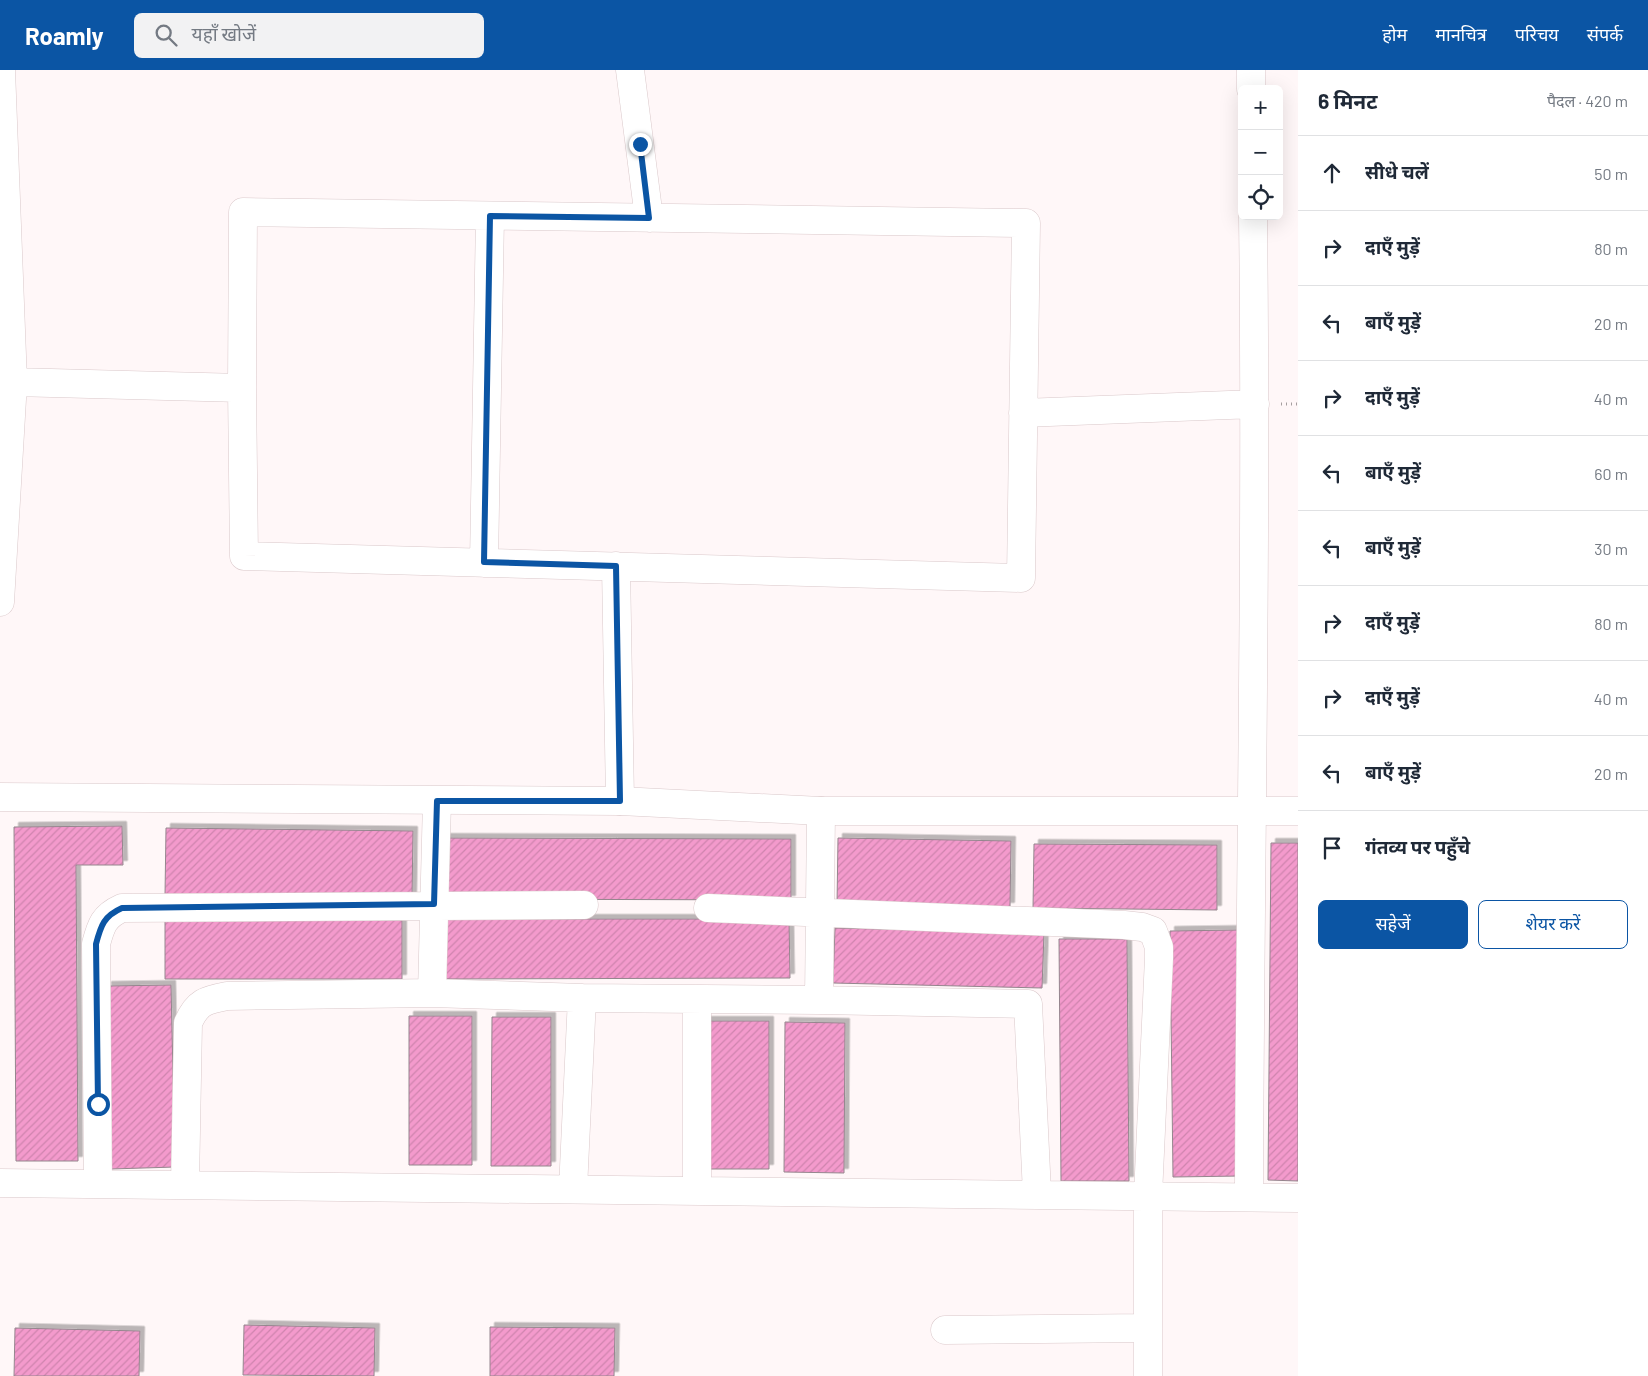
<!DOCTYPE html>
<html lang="hi">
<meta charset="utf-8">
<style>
body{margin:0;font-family:Barlow,"Noto Sans Devanagari",sans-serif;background:#f2f2f3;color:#1f2937}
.controls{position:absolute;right:15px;top:15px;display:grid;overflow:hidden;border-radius:8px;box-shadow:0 5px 20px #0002}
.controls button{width:45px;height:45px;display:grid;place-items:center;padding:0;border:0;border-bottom:1px solid #e0e1e3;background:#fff;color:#1f2937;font:25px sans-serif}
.stop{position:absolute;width:15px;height:15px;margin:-11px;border:4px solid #0b55a4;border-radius:50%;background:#fff}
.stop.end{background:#0b55a4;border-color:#fff;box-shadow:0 1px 5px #0008}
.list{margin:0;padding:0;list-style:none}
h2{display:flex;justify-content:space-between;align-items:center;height:65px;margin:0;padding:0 20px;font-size:21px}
h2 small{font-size:16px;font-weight:400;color:#747a83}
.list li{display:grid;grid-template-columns:32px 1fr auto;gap:15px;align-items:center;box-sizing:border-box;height:75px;padding:0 20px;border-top:1px solid #e0e1e3}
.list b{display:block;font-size:19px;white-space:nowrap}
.list em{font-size:16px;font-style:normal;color:#747a83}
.actions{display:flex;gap:10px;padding:15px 20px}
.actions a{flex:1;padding:11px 0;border:1px solid #0b55a4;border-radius:8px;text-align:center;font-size:18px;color:#0b55a4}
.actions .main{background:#0b55a4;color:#fff}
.icon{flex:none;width:28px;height:28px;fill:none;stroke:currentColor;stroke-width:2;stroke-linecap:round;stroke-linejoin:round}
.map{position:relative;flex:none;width:1298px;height:1306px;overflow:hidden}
header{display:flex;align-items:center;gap:30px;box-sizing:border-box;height:70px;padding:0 25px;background:#0b55a4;color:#fff}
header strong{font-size:24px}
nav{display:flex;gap:28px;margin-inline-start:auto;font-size:18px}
.search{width:350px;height:45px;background:#f2f2f3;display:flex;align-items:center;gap:12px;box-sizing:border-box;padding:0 18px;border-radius:8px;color:#747a83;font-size:19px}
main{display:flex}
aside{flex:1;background:#fff}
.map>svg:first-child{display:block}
.building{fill:url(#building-hatch);stroke:#95868e;filter:url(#shadow)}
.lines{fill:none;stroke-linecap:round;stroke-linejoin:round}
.minor-casing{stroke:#dac8ca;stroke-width:29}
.tertiary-casing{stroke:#dac8ca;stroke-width:29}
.path{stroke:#a69fa0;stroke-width:3;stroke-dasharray:1 4;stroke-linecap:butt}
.minor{stroke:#fff;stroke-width:28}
.tertiary{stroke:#fff;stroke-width:28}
.route{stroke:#0b55a4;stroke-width:6}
</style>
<header>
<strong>Roamly</strong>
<div class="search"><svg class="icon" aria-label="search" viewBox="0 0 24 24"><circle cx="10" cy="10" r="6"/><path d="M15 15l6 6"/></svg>यहाँ खोजें</div>
<nav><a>होम</a><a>मानचित्र</a><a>परिचय</a><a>संपर्क</a></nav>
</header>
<main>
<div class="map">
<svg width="1298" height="1306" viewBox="0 0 1298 1306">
<defs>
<pattern id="building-hatch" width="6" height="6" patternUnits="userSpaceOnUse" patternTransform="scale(1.25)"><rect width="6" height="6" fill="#f39acc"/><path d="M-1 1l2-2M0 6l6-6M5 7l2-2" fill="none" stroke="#cf84ae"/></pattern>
<filter id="shadow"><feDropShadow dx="4.5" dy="-4.5" stdDeviation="0" flood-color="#0004"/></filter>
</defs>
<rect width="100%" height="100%" fill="#fff7f8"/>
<!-- building -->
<path class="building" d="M122,756L123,795H76L78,1091H16L14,757Z
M166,758L413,761L412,828L165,825Z
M442,768L791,769V830L441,829Z
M838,768L1011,771L1010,837L837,835Z
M1271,773H1298V1111L1268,1110Z
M1034,774L1217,775V840L1033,838Z
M443,849H789L790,908L443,909Z
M165,850H402V909H165Z
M835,858L1044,863L1042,918L833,913Z
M1238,860L1241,1106L1173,1107L1170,861Z
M1059,869H1127L1129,1111H1061Z
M171,915L175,1097L111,1099L107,916Z
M409,946H472V1095H409Z
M492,947H551V1096H491Z
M706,951H769V1099H705Z
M785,952L845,953L844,1103L784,1102Z
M244,1255L375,1258L374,1306L243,1305Z
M490,1257L615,1258L614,1306H490Z
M15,1258L140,1261L139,1306H14Z"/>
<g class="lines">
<defs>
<path id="minor" d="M630,0L649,148
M1251,0V19
M243,142L1026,153L1021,508L244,486L242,318Z
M13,312L242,318
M1023,343L1255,334
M484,493L490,146
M616,496L620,731
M0,532L13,312L1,0
M437,731L432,923L582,928L819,930
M821,741L819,930L1028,934L1037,1123
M708,838L1124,855L1142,857L1153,861L1159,877V888L1148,1125V1306
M697,929V1121
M0,1113L1298,1128
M98,1114L96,874C101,855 104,846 122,838L584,835
M185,1114L188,953C197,932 206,930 227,926L432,923
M573,1119L582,928
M1249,1125C1250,799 1257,473 1253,146
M945,1260L1148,1258"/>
<path id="tertiary" d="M0,727L620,731L821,741H1298"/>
</defs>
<!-- minor casing -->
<use href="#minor" class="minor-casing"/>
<!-- tertiary casing -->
<use href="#tertiary" class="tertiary-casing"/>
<!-- path -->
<path class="path" d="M1281,334H1298"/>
<!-- minor -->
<use href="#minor" class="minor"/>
<!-- tertiary -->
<use href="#tertiary" class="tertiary"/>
</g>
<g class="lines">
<!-- route -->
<path class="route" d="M98,1034L96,874C101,855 104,846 122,838L434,834L437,731H620L616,496L484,492L490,146L649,148L640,74"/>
</g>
</svg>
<div class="controls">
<button>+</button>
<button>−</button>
<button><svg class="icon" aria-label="locate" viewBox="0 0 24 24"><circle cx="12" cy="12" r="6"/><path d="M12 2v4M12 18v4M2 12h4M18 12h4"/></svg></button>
</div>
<div class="stop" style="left:98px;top:1034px"></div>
<div class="stop end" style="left:640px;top:74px"></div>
</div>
<aside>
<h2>6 मिनट<small>पैदल · 420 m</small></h2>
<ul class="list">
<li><svg class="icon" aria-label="ahead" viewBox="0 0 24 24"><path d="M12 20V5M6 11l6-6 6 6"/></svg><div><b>सीधे चलें</b></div><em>50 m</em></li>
<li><svg class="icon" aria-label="right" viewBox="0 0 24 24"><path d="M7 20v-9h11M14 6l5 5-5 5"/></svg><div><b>दाएँ मुड़ें</b></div><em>80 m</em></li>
<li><svg class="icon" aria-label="left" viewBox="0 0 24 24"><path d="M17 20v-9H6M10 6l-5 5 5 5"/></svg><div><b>बाएँ मुड़ें</b></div><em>20 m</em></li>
<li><svg class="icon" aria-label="right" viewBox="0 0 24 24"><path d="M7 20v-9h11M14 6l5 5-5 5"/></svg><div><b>दाएँ मुड़ें</b></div><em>40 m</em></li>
<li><svg class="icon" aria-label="left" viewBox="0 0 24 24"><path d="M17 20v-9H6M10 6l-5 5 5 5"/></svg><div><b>बाएँ मुड़ें</b></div><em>60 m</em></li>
<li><svg class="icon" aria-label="left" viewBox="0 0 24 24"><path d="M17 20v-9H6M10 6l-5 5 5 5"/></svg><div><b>बाएँ मुड़ें</b></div><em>30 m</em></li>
<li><svg class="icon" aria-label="right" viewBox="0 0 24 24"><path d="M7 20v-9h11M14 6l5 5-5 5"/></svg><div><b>दाएँ मुड़ें</b></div><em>80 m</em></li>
<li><svg class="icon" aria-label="right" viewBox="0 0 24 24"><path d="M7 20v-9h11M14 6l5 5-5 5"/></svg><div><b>दाएँ मुड़ें</b></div><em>40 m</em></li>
<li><svg class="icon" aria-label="left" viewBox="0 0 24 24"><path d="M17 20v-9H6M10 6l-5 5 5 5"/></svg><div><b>बाएँ मुड़ें</b></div><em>20 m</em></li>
<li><svg class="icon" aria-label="arrive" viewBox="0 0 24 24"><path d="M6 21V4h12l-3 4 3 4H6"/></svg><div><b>गंतव्य पर पहुँचे</b></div></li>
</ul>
<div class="actions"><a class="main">सहेजें</a><a>शेयर करें</a></div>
</aside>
</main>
